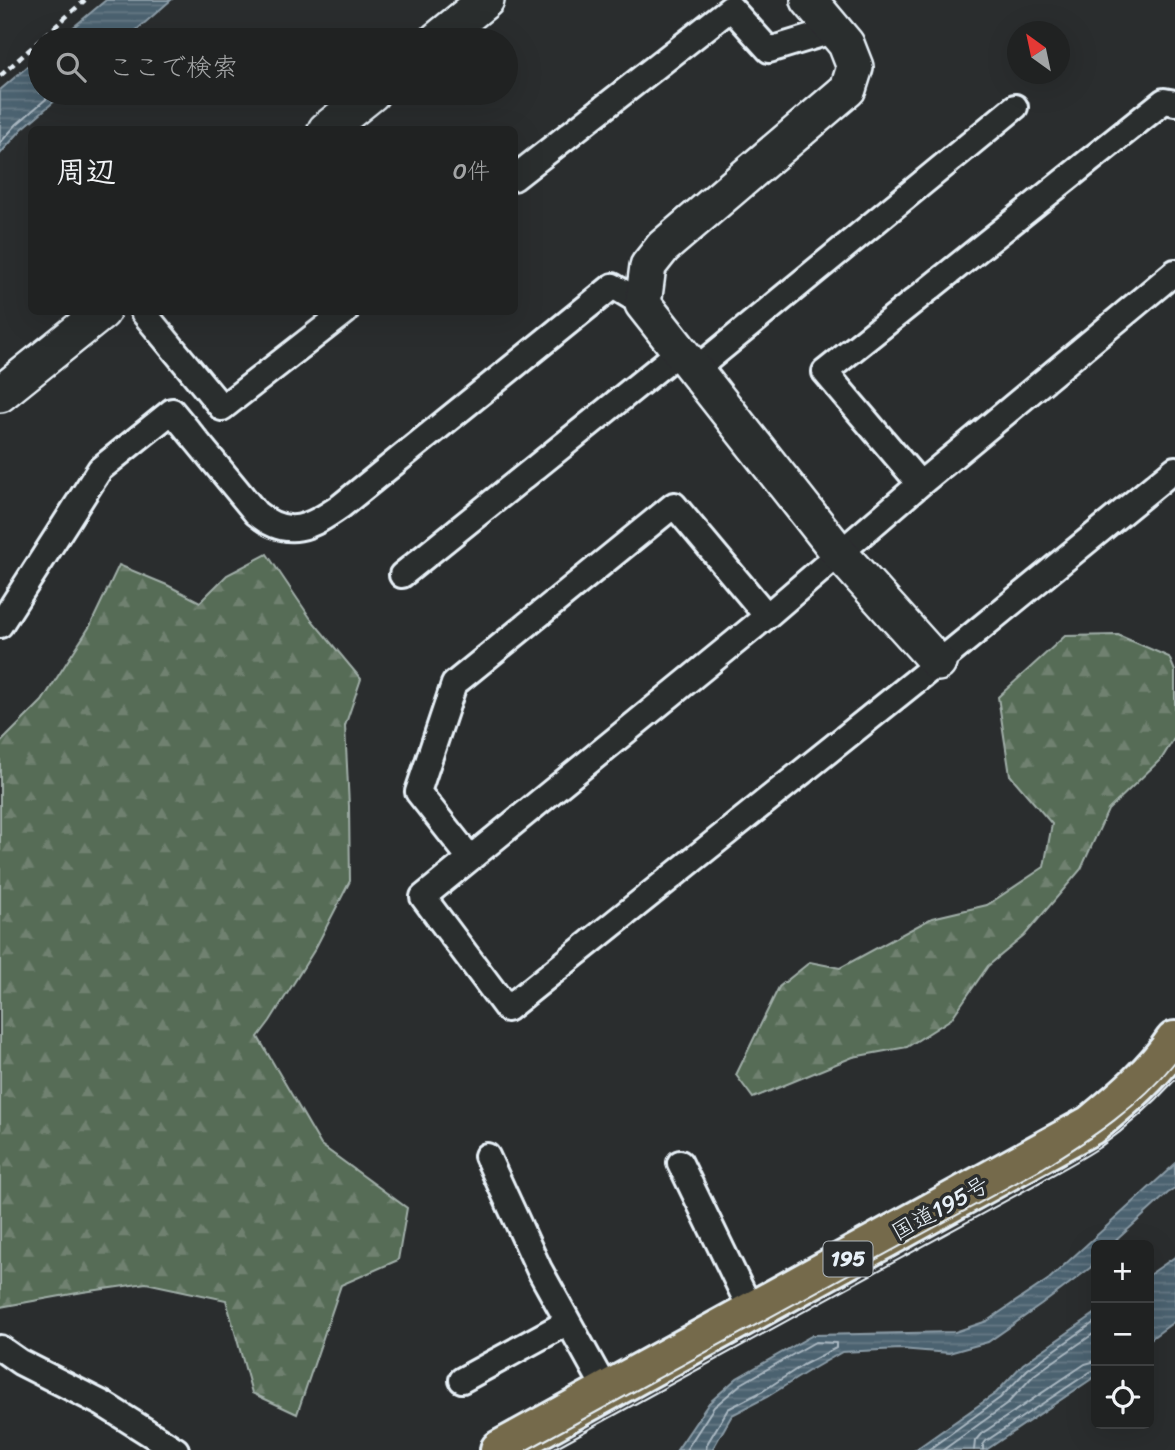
<!DOCTYPE html>
<html lang="ja">
<meta charset="utf-8">
<style>
body{margin:0;font-family:Sriracha,"Klee One",sans-serif;background:#282a2a;color:#f1f3f6}
.controls{position:absolute;right:21px;bottom:21px;display:grid;overflow:hidden;border-radius:10px;box-shadow:0 7px 28px #0002}
.controls button{width:63px;height:63px;display:grid;place-items:center;padding:0;border:0;border-bottom:2px solid #3d3f40;background:#202222;color:#f1f3f6;font:35px sans-serif}
.compass{position:absolute;left:1007px;top:21px;width:63px;height:63px;border-radius:50%;background:#202222;box-shadow:0 7px 28px #0002;rotate:327deg}
.list{margin:0;padding:0;list-style:none}
h2{display:flex;justify-content:space-between;align-items:center;height:91px;margin:0;padding:0 28px;font-size:30px}
h2 small{font-size:23px;font-weight:400;color:#a2a4a5}
.icon{flex:none;width:38px;height:38px;fill:none;stroke:currentColor;stroke-width:2;stroke-linecap:round;stroke-linejoin:round}
.map{position:relative;flex:none;width:1175px;height:1450px;overflow:hidden}
.search{position:absolute;background:#202222;box-shadow:0 7px 28px #0002;left:28px;top:28px;width:490px;height:77px;display:flex;align-items:center;gap:18px;box-sizing:border-box;padding:0 24px;border-radius:38px;color:#a2a4a5;font-size:26px}
.panel{position:absolute;background:#202222;box-shadow:0 7px 28px #0002;left:28px;top:126px;width:490px;height:189px;border-radius:10px}
.map>svg:first-child{display:block}
.forest{fill:url(#forest-firs);stroke:#a0aea8;stroke-width:2}
.water{fill:url(#water-rules);stroke:#8a9ba6;stroke-width:2}
.lines{fill:none;stroke-linecap:round;stroke-linejoin:round}
.shore{stroke:#aab8c2;stroke-width:2}
.street-casing{stroke:#e8f1f8;stroke-width:30}
.secondary-casing{stroke:#e8f1f8;stroke-width:40}
.highway-casing{stroke:#e8f1f8;stroke-width:44}
.path{stroke:#e8f1f8;stroke-width:4.5;stroke-dasharray:7 5;stroke-linecap:butt}
.street{stroke:#2a2d2e;stroke-width:24}
.secondary{stroke:#2a2d2e;stroke-width:35}
.highway{stroke:#756b4b;stroke-width:38}
.tram{stroke:#e8f1f8;stroke-width:2}
.labels{text-anchor:middle;stroke-width:7;stroke-linejoin:round;paint-order:stroke}
.shield{fill:#2a2d2e;stroke:#afb6bb;stroke-width:2}
.shield-label{font-size:21px;font-weight:bold;fill:#e8f1f8}
.street-label{font-size:23px;fill:#e8f1f8;stroke:#2a2d2e}
</style>
<div class="map">
<svg width="1175" height="1450" viewBox="0 0 1175 1450">
<defs>
<pattern id="forest-firs" width="22" height="20" patternUnits="userSpaceOnUse" patternTransform="scale(1.75)"><rect width="22" height="20" fill="#576c57"/><path d="M5 1l3.5 6h-7zM16 11l3.5 6h-7z" fill="#6f8170"/></pattern>
<pattern id="water-rules" width="6" height="5" patternUnits="userSpaceOnUse" patternTransform="scale(1.75)"><rect width="6" height="5" fill="#4c6270"/><path d="M0 2.5h6" fill="none" stroke="#667985"/></pattern>
</defs>
<rect width="100%" height="100%" fill="#2a2d2e"/>
<filter id="ink" filterUnits="userSpaceOnUse"><feTurbulence type="fractalNoise" baseFrequency=".0143" numOctaves="2"/><feDisplacementMap in="SourceGraphic" scale="14" xChannelSelector="R" yChannelSelector="G"/><feConvolveMatrix kernelMatrix="1 2 1 2 8 2 1 2 1" color-interpolation-filters="sRGB"/></filter>
<g filter="url(#ink)">
<!-- forest -->
<path class="forest" d="M267,554L311,619L361,679L345,726L349,806L350,881L315,949L270,1021L258,1037L321,1145L407,1208L398,1260L341,1285L297,1414L252,1393L226,1300L146,1283L83,1292L0,1307V743L42,701L90,626L119,565L167,585L200,602L227,575Z
M1118,635L1169,657L1175,671V737L1162,758L1108,810L1081,869L1024,936L988,966L951,1019L907,1047L853,1057L753,1098L736,1075L779,987L810,962L840,968L932,918L987,905L1044,867L1052,824L1010,775L998,697L1065,636Z"/>
<!-- water -->
<path class="water" d="M106,0H171L125,40H58Z
M40,56V93H64L22,129L0,154V90Z
M1175,1164V1189L1168,1193L1111,1245H1096V1261L1090,1268L1041,1305L988,1342L949,1353L900,1349L842,1352L807,1372L767,1397L732,1415L712,1450H677L709,1403L737,1378L813,1335L955,1332L987,1321L1049,1279Z
M1175,1257V1321L1149,1340V1275Z
M1096,1313V1376L986,1450H915L996,1393L1023,1364Z"/>
<g class="lines">
<!-- shore -->
<path class="shore" d="M0,143L17,124L53,93
M686,1450L714,1407L741,1384L815,1342L836,1343V1348L803,1365L763,1391L728,1409L707,1444L706,1450
M928,1450L1000,1398L1028,1369L1096,1321
M943,1450L1006,1405L1034,1375L1096,1332
M974,1450L975,1441L981,1434L1085,1364L1096,1361
M983,1450V1445L986,1441L1090,1372L1096,1370"/>
<defs>
<path id="street" d="M514,178L731,8L769,50L835,30
M1175,272L920,484L767,616L423,897L507,1009L938,663L1175,469
M143,312L222,408L345,312
M695,370L1015,107
M920,484L825,372L1164,101L1175,103
M402,575L680,351
M0,625L100,469L172,411L256,513C288,540 311,527 341,506L613,286L643,304
M470,858L418,792L454,684L674,505L767,616
M487,1156L539,1269L607,1392
M680,1163L752,1312
M0,1348L20,1362L103,1404L176,1450
M462,1380L568,1322"/>
<path id="secondary" d="M809,0L846,44L855,67L848,89L663,247L648,266L643,304L840,554L938,663
M437,40L486,0
M326,130L372,93
M0,394L102,312"/>
<path id="highway" d="M500,1450L1091,1125C1121,1100 1153,1074 1175,1041"/>
</defs>
<!-- street casing -->
<use href="#street" class="street-casing"/>
<!-- secondary casing -->
<use href="#secondary" class="secondary-casing"/>
<!-- highway casing -->
<use href="#highway" class="highway-casing"/>
<!-- path -->
<path class="path" d="M0,76L85,0"/>
<!-- street -->
<use href="#street" class="street"/>
<!-- secondary -->
<use href="#secondary" class="secondary"/>
<!-- highway -->
<use href="#highway" class="highway"/>
<!-- tram -->
<path class="tram" d="M527,1450L1043,1168C1092,1138 1139,1107 1175,1062
M551,1450L1042,1181C1061,1170 1082,1159 1100,1147C1128,1127 1152,1105 1175,1080"/>
</g>
</g>
<g class="labels">
<!-- shield labels -->
<rect class="shield" x="823.5" y="1241.5" width="49" height="35" rx="5"/>
<g class="shield-label">
<text x="848" y="1266">195</text>
</g>
<!-- street labels -->
<g class="street-label">
<text transform="translate(940 1208) rotate(-29)" y="8">国道195号</text>
</g>
</g>
</svg>
<div class="controls">
<button>+</button>
<button>−</button>
<button><svg class="icon" aria-label="locate" viewBox="0 0 24 24"><circle cx="12" cy="12" r="6"/><path d="M12 2v4M12 18v4M2 12h4M18 12h4"/></svg></button>
</div>
<svg class="compass" viewBox="-18 -18 36 36"><path d="M0-13l5 13h-10z" fill="#e53935"/><path d="M0 13l5-13h-10z" fill="#a2a4a5"/></svg>
<div class="search"><svg class="icon" aria-label="search" viewBox="0 0 24 24"><circle cx="10" cy="10" r="6"/><path d="M15 15l6 6"/></svg>ここで検索</div>
<section class="panel">
<h2>周辺<small>0件</small></h2>
<ul class="list">
</ul>
</section>
</div>
